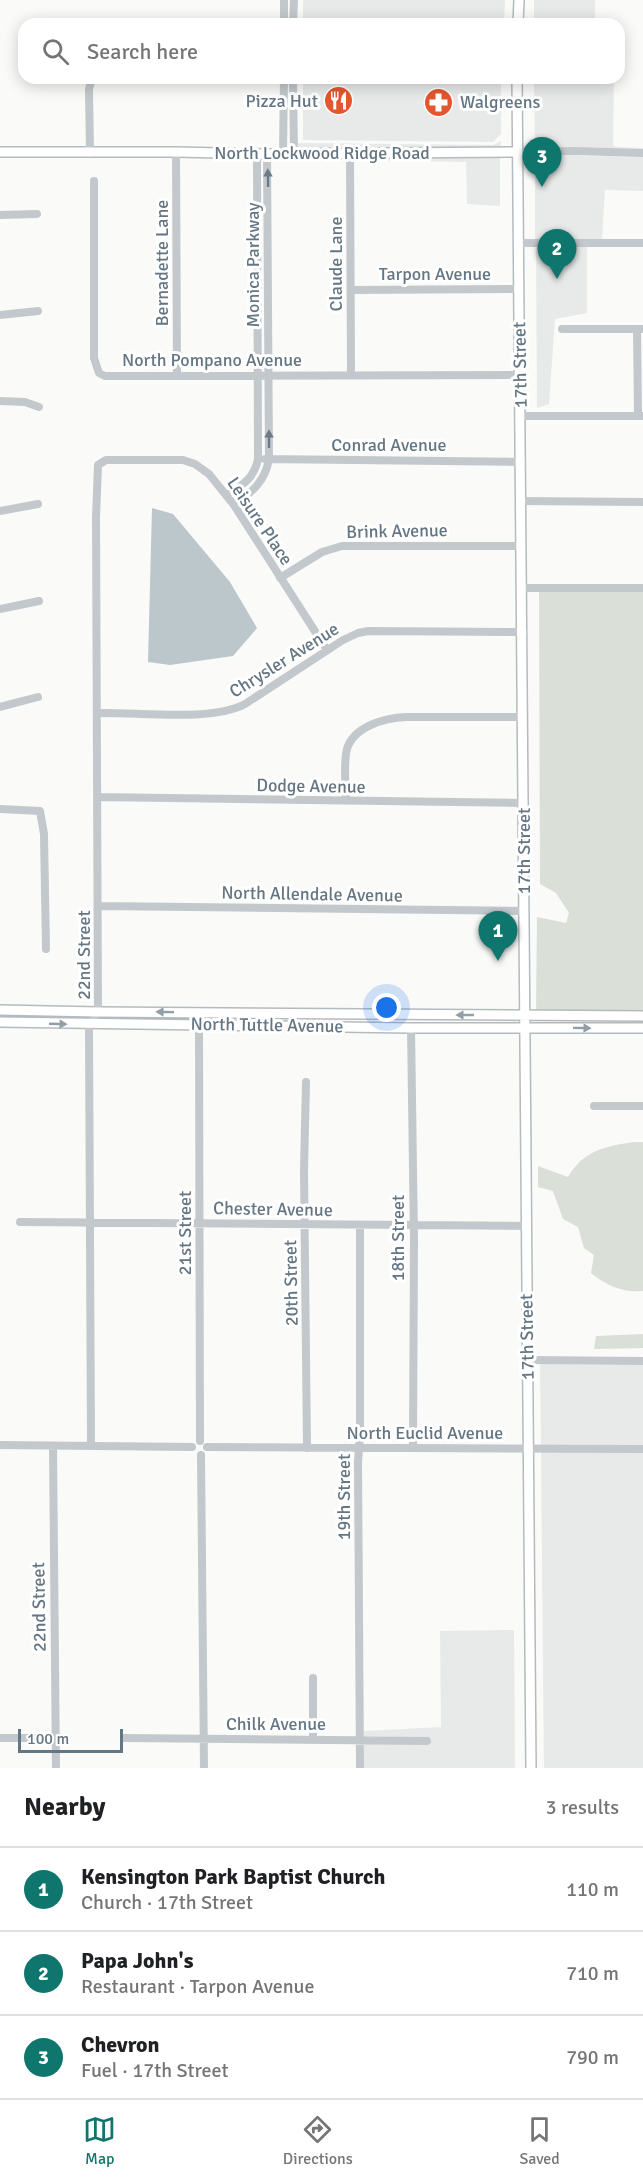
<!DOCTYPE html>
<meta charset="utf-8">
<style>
body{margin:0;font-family:Signika,sans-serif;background:#f2f2f2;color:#202124}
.scale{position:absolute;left:18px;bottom:15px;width:105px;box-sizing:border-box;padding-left:6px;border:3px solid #657683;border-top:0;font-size:16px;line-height:21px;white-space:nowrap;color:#657683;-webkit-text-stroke:4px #fff;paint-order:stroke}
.you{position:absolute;left:387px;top:1008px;width:21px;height:21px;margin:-15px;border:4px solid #fff;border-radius:50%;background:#1a73e8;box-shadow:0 0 0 9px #1a73e833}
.badge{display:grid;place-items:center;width:39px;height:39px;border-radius:50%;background:#0f766e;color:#fff;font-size:20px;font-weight:700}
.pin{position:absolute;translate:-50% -50px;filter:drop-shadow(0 2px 3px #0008)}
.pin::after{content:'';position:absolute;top:32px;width:21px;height:18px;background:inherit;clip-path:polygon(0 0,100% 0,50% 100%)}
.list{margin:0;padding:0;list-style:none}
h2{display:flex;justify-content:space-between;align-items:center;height:78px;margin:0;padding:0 24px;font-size:26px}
h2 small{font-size:20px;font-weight:400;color:#757577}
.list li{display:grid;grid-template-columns:39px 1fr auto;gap:18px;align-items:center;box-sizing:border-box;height:84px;padding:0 24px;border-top:2px solid #e0e0e0}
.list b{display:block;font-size:22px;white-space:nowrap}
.list p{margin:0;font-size:20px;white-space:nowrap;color:#757577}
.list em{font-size:20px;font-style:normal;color:#757577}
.icon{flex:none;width:33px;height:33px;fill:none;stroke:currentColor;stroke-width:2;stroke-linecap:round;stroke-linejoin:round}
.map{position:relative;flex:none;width:643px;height:1768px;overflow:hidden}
.search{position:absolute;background:#fff;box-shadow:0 3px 15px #0003;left:18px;right:18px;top:18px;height:66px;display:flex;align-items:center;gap:15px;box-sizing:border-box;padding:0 21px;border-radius:18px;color:#757577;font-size:22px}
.sheet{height:330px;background:#fff}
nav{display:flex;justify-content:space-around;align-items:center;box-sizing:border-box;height:84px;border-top:2px solid #e0e0e0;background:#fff;font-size:16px;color:#757577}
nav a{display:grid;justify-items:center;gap:3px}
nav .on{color:#0f766e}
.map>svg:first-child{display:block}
.built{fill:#e8e9e9}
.green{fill:#dadfd7}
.water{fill:#bbc7cb}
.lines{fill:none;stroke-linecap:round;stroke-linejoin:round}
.major-casing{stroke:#b5babe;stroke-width:12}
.minor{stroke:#c3c8cc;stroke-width:8}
.major{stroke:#fff;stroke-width:9}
.oneway{fill:#6a7a87}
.oneway2{fill:#939fa8}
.labels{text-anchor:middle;stroke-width:6;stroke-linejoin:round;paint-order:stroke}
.poi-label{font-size:18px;fill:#657683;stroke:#fff;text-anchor:end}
.street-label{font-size:18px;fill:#657683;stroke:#fff}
</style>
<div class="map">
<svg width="643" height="1768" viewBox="0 0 643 1768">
<rect width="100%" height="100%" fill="#fafaf8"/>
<!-- built -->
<path class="built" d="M303,0H505L504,24H303Z
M534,0H595V24H534Z
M303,78H501V134L493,142L303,140Z
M534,78H614L613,145L616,147L643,148V149L535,148Z
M501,141L500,150H298V143L493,145Z
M535,155L643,157V191L605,190L602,239H535Z
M354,157H500V206L467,204L466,162L354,160Z
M536,247H587V313L555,319L549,404L537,408Z
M540,1364L643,1365V1445H541Z
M541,1452H643V1768H544Z
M514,1630L515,1768H364V1743L430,1745L431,1738L364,1736V1731L441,1727L440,1631Z"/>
<!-- green -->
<path class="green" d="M643,591V1012H536L537,917L566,923L569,913L556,893L540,884L539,592Z
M633,1142H643V1291C623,1293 607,1286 591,1273L594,1255L584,1248L578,1227L563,1219L553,1191L538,1187V1166L568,1177C584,1150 604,1147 633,1142Z
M643,1334V1348L594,1349L596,1336Z"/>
<!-- water -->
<path class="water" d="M152,508L173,514L230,582L257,628L233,656L170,665L148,662Z"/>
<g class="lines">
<defs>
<path id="major" d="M518,24L519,0
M517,78L531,1768
M0,152H176L267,154L518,152
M0,1010L98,1012L643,1016
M0,1022L411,1028H643"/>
</defs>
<!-- major casing -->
<use href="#major" class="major-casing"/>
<!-- minor -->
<path class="minor" d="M284,24V0
M293,24L294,0
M293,78L294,153
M176,152L177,374
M518,152L574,151L643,153
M90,153L89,89L92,78
M350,153L351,375
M283,154L284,78
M94,181V358L99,373L105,376L520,375
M0,215L37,214
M519,243H643
M351,290L519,289
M0,315L38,311
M562,329H643
M637,329L638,416
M0,401L25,402L39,407
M520,416H643
M265,459L521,462
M227,495C242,485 254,479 258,459L257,154
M521,501L643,502
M234,505C252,492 265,482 269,459L267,154
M0,511L38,504
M280,578L322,552L342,546H521
M522,588H643
M0,609L39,601
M0,707L38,697
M98,713C138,712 212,722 245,704L343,640L358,633L368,631L523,632
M98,797L524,803
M346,801C346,785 343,765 347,749C354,726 385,718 406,717H523
M0,809L40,811L44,834L46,949
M99,906L524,911
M199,1025L200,1441
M411,1028L414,1239L413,1448
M306,1082L304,1170L307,1448
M594,1106H643
M20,1222L526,1226
M360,1225V1435L358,1462L360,1768
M528,1360L643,1361
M0,1445L192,1447
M91,1446L89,1025L98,1012L96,517L98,465L106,460H183L195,464L209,474L234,505L327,650
M53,1447L56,1768
M207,1447L643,1449
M201,1455L204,1768
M313,1678V1739
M0,1738H56
M124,1738L427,1741"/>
<!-- major -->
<use href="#major" class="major"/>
</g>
<!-- one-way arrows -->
<defs><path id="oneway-solid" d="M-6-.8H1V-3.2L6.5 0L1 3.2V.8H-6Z" transform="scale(1.5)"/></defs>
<g class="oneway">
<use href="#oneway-solid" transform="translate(268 178) rotate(-91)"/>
<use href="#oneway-solid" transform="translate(269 439) rotate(-90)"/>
</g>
<g class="oneway2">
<use href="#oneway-solid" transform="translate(165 1012) rotate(-179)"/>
<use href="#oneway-solid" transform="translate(465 1015) rotate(-180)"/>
<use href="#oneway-solid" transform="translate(58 1024) rotate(2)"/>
<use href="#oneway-solid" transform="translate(582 1028) rotate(1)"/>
</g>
<!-- icons -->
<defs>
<symbol id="restaurant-disc" viewBox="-11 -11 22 22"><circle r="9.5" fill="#e4572e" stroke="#fff"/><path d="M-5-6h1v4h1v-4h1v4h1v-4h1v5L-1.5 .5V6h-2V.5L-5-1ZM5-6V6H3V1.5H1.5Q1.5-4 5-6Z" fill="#fff"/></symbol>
<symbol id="pharmacy-disc" viewBox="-11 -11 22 22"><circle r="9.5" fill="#e4572e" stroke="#fff"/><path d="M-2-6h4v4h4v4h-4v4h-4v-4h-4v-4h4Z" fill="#fff"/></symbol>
</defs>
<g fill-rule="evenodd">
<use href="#restaurant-disc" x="322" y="84" width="33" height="33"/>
<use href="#pharmacy-disc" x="422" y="86" width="33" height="33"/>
</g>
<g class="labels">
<!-- poi labels -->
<g class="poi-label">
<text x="318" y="107">Pizza Hut</text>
<text x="460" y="108" text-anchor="start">Walgreens</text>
</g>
<!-- street labels -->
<g class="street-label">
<text x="322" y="159">North Lockwood Ridge Road</text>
<text transform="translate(162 263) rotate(-90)" y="6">Bernadette Lane</text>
<text transform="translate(336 264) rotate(-90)" y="6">Claude Lane</text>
<text transform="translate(253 265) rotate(-90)" y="6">Monica Parkway</text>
<text x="435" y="280">Tarpon Avenue</text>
<text x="212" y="366">North Pompano Avenue</text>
<text transform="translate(520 365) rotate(-91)" y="6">17th Street</text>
<text x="389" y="451">Conrad Avenue</text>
<text transform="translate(260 521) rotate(56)" y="6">Leisure Place</text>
<text transform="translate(397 531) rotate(-1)" y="6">Brink Avenue</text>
<text transform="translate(284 660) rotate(-32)" y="6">Chrysler Avenue</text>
<text transform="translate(311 786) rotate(1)" y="6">Dodge Avenue</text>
<text transform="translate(524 851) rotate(-90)" y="6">17th Street</text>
<text transform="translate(312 894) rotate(1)" y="6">North Allendale Avenue</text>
<text transform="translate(84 955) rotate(-90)" y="6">22nd Street</text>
<text transform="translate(267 1025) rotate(1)" y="6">North Tuttle Avenue</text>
<text transform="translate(273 1209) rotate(1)" y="6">Chester Avenue</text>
<text transform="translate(185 1233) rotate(-90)" y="6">21st Street</text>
<text transform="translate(398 1238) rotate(-90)" y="6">18th Street</text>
<text transform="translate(291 1283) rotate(-91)" y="6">20th Street</text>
<text transform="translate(527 1337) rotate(-91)" y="6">17th Street</text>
<text x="425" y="1439">North Euclid Avenue</text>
<text transform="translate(344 1497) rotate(-90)" y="6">19th Street</text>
<text transform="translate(39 1607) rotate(-91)" y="6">22nd Street</text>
<text x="276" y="1730">Chilk Avenue</text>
</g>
</g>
</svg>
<div class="scale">100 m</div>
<div class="you"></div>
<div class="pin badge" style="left:498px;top:961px">1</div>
<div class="pin badge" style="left:557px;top:279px">2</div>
<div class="pin badge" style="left:542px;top:187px">3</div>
<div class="search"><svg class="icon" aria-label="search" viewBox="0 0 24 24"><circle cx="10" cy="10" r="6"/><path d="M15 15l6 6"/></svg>Search here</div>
</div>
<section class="sheet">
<h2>Nearby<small>3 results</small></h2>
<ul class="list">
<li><span class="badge">1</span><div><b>Kensington Park Baptist Church</b><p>Church · 17th Street</p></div><em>110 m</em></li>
<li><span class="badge">2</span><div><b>Papa John's</b><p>Restaurant · Tarpon Avenue</p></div><em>710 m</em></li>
<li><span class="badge">3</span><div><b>Chevron</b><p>Fuel · 17th Street</p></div><em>790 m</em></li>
</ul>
</section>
<nav>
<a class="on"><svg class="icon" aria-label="map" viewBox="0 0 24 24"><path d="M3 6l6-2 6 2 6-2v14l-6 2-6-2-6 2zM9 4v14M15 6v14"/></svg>Map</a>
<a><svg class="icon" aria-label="directions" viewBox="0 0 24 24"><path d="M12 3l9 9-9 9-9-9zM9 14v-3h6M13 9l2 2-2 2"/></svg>Directions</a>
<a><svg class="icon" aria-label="saved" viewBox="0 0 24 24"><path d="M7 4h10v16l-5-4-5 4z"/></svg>Saved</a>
</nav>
